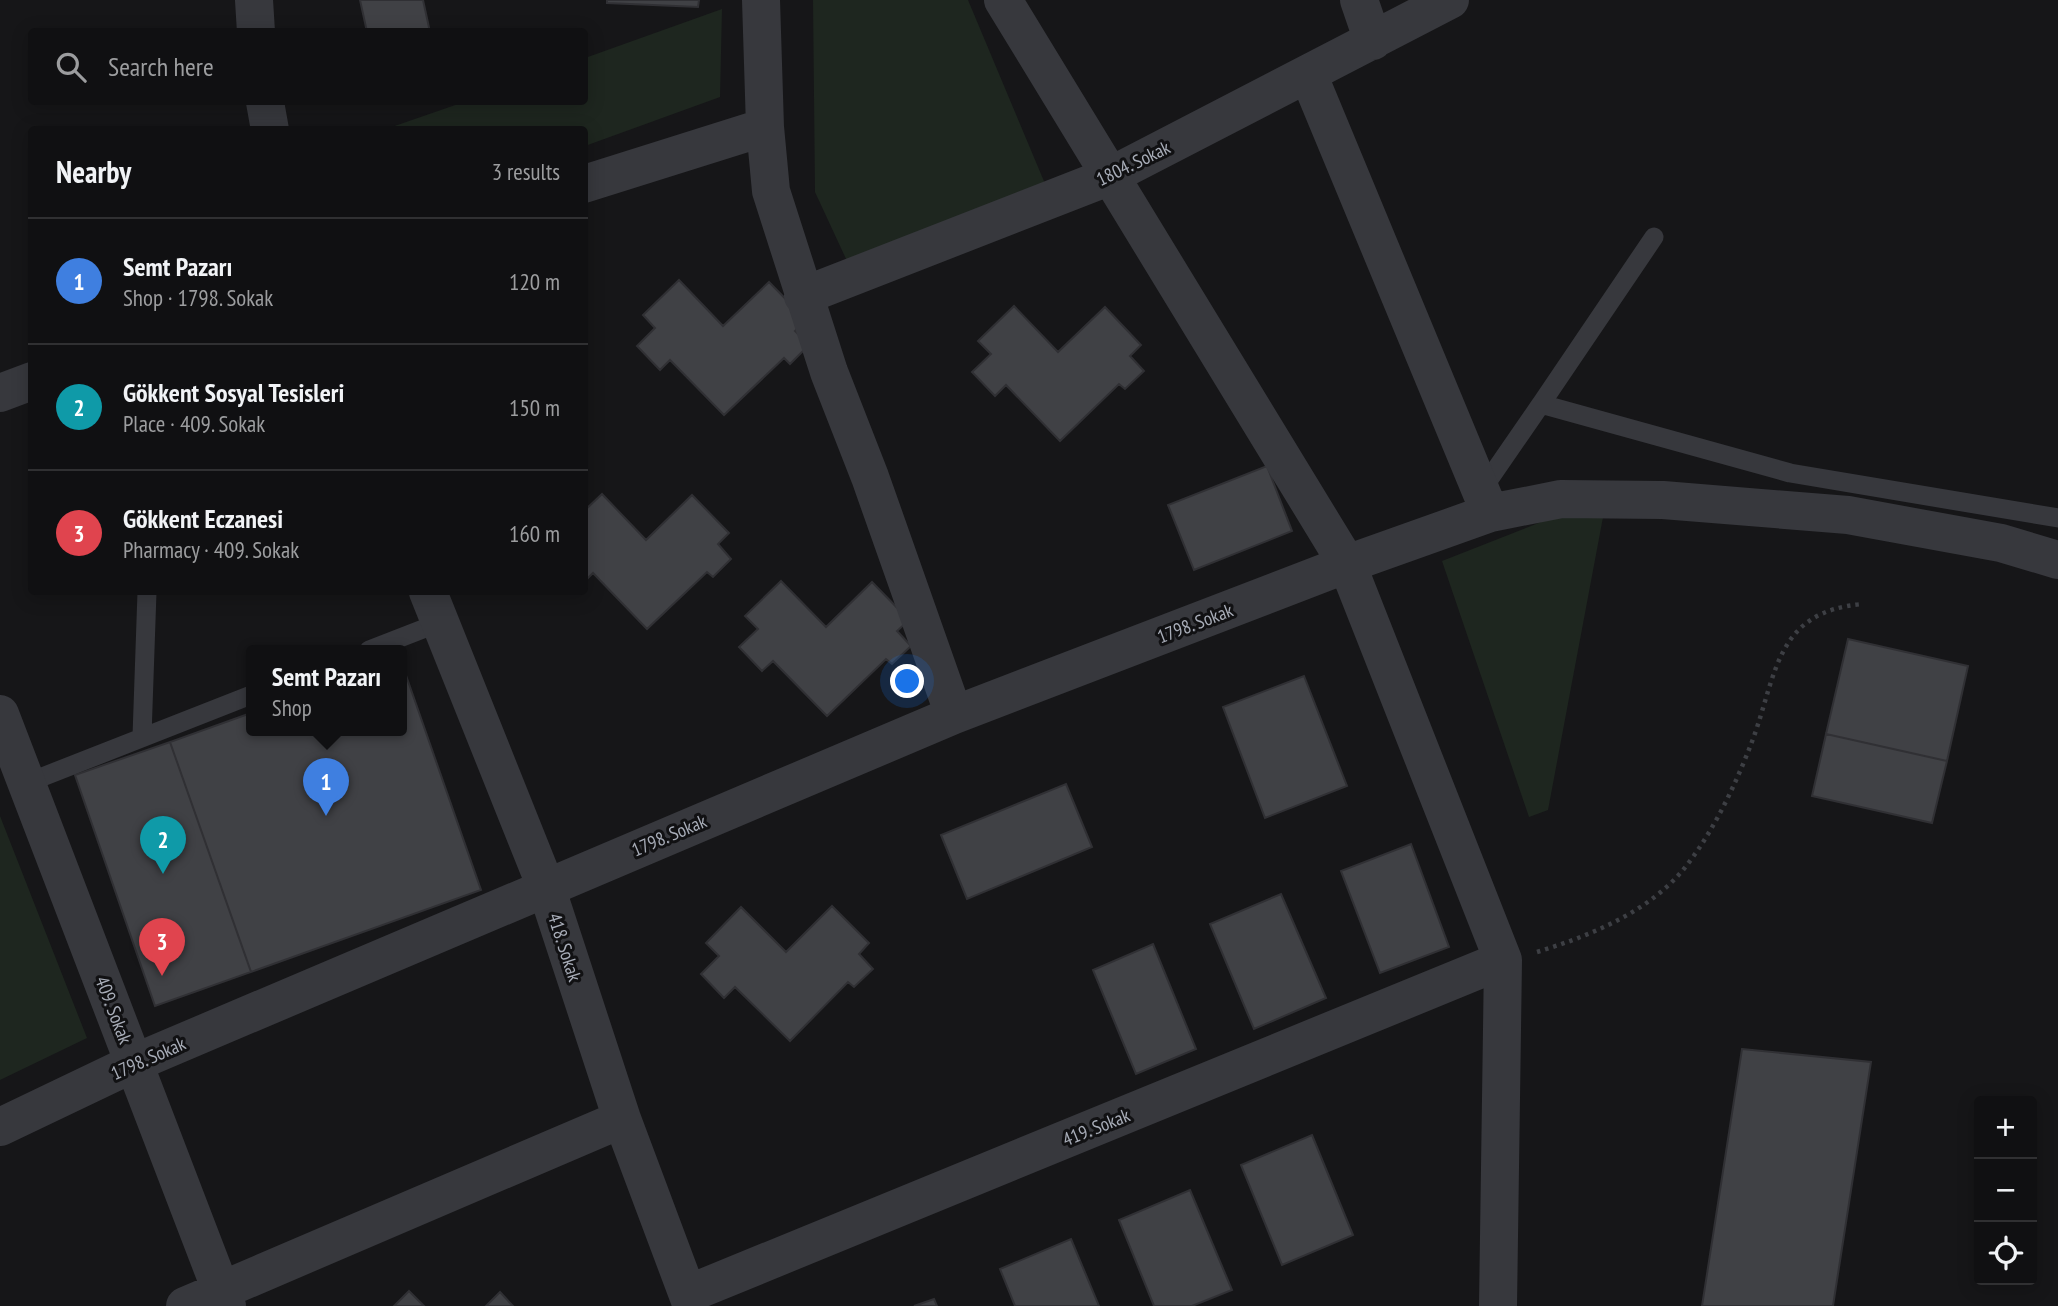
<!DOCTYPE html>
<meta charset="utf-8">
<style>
body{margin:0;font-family:"PT Sans Narrow",sans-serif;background:#19191b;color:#f1f3f6}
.controls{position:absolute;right:21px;bottom:21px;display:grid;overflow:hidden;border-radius:7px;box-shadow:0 4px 18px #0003}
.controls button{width:63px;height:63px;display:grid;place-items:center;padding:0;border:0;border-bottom:2px solid #303032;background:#101012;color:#f1f3f6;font:35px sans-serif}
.you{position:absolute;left:908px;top:682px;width:24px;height:24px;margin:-18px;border:5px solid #fff;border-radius:50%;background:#1a73e8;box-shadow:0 0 0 10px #1a73e833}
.badge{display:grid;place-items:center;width:46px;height:46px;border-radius:50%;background:#2563eb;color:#fff;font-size:23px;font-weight:700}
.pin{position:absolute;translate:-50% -58px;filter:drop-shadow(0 2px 4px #0008)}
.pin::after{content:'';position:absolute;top:37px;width:24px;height:21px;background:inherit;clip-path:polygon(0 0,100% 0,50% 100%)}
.popup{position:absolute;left:246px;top:645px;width:161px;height:91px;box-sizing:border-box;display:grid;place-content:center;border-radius:7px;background:#101012;filter:drop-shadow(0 2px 5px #0005);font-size:23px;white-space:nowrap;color:#9c9d9f}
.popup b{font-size:26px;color:#f1f3f6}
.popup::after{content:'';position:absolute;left:50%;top:100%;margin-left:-14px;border:14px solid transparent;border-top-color:#101012}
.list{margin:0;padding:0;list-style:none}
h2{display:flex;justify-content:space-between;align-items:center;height:91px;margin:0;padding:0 28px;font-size:30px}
h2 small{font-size:23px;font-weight:400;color:#9c9d9f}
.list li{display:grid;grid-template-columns:46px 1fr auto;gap:21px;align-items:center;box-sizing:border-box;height:126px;padding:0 28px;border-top:2px solid #303032}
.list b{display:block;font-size:26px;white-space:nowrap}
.list p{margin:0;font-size:23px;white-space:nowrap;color:#9c9d9f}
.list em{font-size:23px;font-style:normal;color:#9c9d9f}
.icon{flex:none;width:38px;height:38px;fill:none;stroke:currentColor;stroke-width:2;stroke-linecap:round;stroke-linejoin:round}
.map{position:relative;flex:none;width:2058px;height:1306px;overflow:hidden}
.search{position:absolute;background:#101012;box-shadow:0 4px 18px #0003;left:28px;top:28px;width:560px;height:77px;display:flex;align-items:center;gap:18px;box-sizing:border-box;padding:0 24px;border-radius:7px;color:#9c9d9f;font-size:26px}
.panel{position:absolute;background:#101012;box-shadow:0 4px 18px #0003;left:28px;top:126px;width:560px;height:469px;border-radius:7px}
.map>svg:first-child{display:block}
.green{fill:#1e261f}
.building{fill:#404145;stroke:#303034;stroke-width:2}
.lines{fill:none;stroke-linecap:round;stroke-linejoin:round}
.path{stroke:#3d3f44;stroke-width:4.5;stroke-dasharray:3.5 5;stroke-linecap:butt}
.lane{stroke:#37383d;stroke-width:19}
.street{stroke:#37383d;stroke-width:38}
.labels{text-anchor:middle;stroke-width:6;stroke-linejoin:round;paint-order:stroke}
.street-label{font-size:19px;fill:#a8adb8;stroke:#111113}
</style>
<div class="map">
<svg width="2058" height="1306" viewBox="0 0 2058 1306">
<rect width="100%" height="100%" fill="#161618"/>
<!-- green -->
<path class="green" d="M813,0H968L1046,186L847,261L815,192Z
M722,9L720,97L585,146L584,130L386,129L464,102H584L585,58Z
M1607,496L1548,810L1529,817L1442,561Z
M0,816L87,1038L0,1080Z"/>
<!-- building -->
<path class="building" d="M360,0H423L430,32H367Z
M607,0H699L698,7L607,3Z
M679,280L723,326L769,282L806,320L795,331L809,345L790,364L784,358L724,415L670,360L660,370L637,346L655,328L643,315Z
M1014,306L1058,352L1105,307L1141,345L1130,356L1144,371L1125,389L1119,384L1060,441L1006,385L995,396L972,372L991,354L978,341Z
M1267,466L1292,531L1194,570L1168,505Z
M602,494L646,540L692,495L729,533L718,544L731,559L713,577L707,572L647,629L593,573L584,582V511Z
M781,581L826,627L872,582L909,620L897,631L911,646L892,664L886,659L827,716L773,661L762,671L739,647L758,629L745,616Z
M1848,639L1968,666L1947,761L1826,734Z
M401,661L481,890L251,972L170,742L251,713V730H401Z
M1304,676L1347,786L1265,818L1223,707Z
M1826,734L1947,761L1932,823L1812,796Z
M170,742L251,972L155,1006L75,775Z
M1066,784L1092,847L967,899L941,835Z
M1411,844L1449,947L1380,973L1341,871Z
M1281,894L1326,998L1254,1029L1210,924Z
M832,906L869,943L859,954L873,969L854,987L848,982L790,1041L735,987L724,998L701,974L719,956L706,943L741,907L786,952Z
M1153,944L1196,1049L1136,1074L1093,970Z
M1742,1049L1871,1062L1833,1306H1702Z
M1312,1135L1353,1235L1282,1265L1241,1165Z
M1190,1190L1232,1290L1192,1306H1154L1119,1220Z
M1071,1239L1099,1306H1015L1000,1269Z
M409,1291L424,1306H394Z
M500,1292L513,1306H486Z
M934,1299L937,1306H914Z"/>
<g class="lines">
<!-- path -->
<path class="path" d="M1537,952C1589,936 1647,913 1683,870C1713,833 1736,784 1753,739C1777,673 1776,611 1863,604"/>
<!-- lane -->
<path class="lane" d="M1541,404L1654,237
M1481,491L1541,404L1790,473L2058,518
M369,650L441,622
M142,736L147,592
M27,783L251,695"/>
<!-- street -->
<path class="street" d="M254,0L256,32
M761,0L765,127L771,191L829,372L870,477L954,715
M1003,0L1347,564L1503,960L1498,1306
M1359,0L1373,41
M265,102L270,130
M584,184L765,127
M803,296L1108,177L1450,0
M0,393L32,381
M1490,513L1561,499L1663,500L1848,515L2001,543L2058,560
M428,592L546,887L622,1119L692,1306
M0,714L227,1306
M0,1127L134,1063L954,715L1347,564L1490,513L1308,74
M688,1294L1503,960
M185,1306L622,1119"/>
</g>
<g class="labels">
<!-- street labels -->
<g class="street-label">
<text transform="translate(1133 163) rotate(-26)" y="7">1804. Sokak</text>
<text transform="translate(1195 623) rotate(-21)" y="7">1798. Sokak</text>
<text transform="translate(669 835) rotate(-23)" y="7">1798. Sokak</text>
<text transform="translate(565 947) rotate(72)" y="7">418. Sokak</text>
<text transform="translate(114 1010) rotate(69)" y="7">409. Sokak</text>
<text transform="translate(148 1058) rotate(-24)" y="7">1798. Sokak</text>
<text transform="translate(1096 1127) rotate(-22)" y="7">419. Sokak</text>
</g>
</g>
</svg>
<div class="controls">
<button>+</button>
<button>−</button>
<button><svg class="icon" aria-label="locate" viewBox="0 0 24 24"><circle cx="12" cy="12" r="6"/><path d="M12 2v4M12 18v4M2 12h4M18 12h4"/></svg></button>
</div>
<div class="you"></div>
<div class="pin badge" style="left:326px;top:816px;background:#3f7fe0">1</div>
<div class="popup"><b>Semt Pazarı</b>Shop</div>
<div class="pin badge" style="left:163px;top:874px;background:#0f9aa8">2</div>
<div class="pin badge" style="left:162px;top:976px;background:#e0444e">3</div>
<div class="search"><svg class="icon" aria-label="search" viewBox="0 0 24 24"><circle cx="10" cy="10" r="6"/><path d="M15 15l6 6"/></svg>Search here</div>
<section class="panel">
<h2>Nearby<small>3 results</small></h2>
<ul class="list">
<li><span class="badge" style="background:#3f7fe0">1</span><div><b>Semt Pazarı</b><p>Shop · 1798. Sokak</p></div><em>120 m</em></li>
<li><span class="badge" style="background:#0f9aa8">2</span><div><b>Gökkent Sosyal Tesisleri</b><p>Place · 409. Sokak</p></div><em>150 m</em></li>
<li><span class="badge" style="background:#e0444e">3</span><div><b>Gökkent Eczanesi</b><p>Pharmacy · 409. Sokak</p></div><em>160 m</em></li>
</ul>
</section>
</div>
